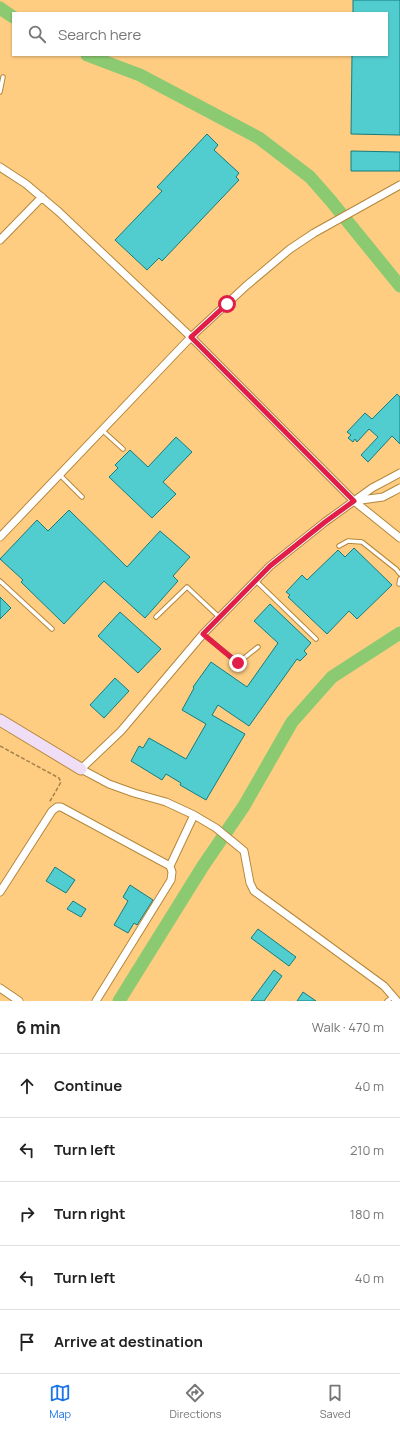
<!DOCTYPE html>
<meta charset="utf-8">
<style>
body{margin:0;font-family:Manrope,sans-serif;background:#f6f6f6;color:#222}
.stop{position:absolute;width:12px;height:12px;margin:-9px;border:3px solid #e11d48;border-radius:50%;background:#fff}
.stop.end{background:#e11d48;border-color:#fff;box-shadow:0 1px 4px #0008}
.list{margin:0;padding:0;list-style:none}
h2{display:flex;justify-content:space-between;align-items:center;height:52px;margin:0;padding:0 16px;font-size:17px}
h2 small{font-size:13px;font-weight:400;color:#767676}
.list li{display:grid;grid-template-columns:26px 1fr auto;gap:12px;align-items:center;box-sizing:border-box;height:64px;padding:0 16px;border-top:1px solid #e0e0e0}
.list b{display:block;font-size:15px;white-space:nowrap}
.list em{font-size:13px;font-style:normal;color:#767676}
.icon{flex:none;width:22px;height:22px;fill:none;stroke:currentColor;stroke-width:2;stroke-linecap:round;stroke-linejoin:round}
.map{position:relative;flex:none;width:400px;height:1001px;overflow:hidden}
.search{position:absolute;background:#fff;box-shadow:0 1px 3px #0004;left:12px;right:12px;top:12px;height:44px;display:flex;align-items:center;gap:10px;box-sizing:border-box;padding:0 14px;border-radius:0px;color:#767676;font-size:15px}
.sheet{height:372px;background:#fff}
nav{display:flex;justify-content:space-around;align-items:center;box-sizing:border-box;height:56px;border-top:1px solid #e0e0e0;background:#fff;font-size:11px;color:#767676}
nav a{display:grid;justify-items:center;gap:2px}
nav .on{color:#1a73e8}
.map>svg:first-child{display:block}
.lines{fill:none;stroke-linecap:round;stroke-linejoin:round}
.river{stroke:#8cca72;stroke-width:13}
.building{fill:#51cdcf;stroke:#147d7f}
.lane-casing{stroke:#b5873b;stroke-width:5.5}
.street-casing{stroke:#b5873b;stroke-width:9}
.secondary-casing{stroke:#b5873b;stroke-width:13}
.path{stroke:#a48149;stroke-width:1.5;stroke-dasharray:4 2;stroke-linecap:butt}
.lane{stroke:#fff;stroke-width:3.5}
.street{stroke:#fff;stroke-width:7}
.secondary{stroke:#efdef5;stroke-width:11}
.route{stroke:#e11d48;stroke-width:5}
</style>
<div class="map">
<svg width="400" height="1001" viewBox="0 0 400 1001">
<rect width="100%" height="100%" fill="#fecd82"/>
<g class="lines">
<!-- river -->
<path class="river" d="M0,8L13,17
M87,55L140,75L259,138L310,177L331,201L400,286
M119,1001L203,866L244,806L292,722L332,677L400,633"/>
</g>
<!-- building -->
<path class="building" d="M353,0H400V135L351,134L352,55H387V13H353Z
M207,134L218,145L214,150L239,173L236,177L239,180L162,261L159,258L147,270L115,240L162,191L157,187Z
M351,151L400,152V171H351Z
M397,394L400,397V444L392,436L368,462L361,455L378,437L369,429L357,442L355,439L353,442L348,438L351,435L347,432L365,413L372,419Z
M176,437L192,452L163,482L176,494L152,518L109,477L118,468L115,465L130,450L148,467Z
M69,510L127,567L160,531L190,557L173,576L178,581L145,618L104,581L64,624L21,582L23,580L0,559L37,520L48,531Z
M354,548L392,585L357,619L349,611L327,634L288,597L290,595L286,592L302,575L307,580L338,550L345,557Z
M0,597L11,608L0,619Z
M270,604L311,643L304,651L307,654L300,661L297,659L249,726L218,705L212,715L245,734L206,800L180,785L181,783L166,774L162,780L131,761L139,746L143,748L149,738L186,759L206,724L182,710L194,688L193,687L211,662L247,687L278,643L254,621Z
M120,612L161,649L138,673L98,636Z
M115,678L129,691L104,718L90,705Z
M55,867L75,880L66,893L46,881Z
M130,885L153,900L137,925L134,923L128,933L114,925L128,901L123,897Z
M73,901L86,909L81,917L67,909Z
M258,929L296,957L289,966L251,938Z
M274,970L282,976L264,1001H251Z
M303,992L316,1001H297Z"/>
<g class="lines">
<defs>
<path id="lane" d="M0,92L3,77
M102,430L123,449
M59,474L82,497
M339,546L348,541L362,542L396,569L400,574
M255,580L316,639
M0,581L52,629
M399,584L400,579
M156,617L187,587L219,617
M203,634L238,663L258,647
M387,1001L393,997"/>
<path id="street" d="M0,167L26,184L59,212L191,337L354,501L400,538
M0,240L42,197
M354,501L383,497L400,488
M0,537L191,337L246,286L290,249L314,233L400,185
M170,866L194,815
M0,892L52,811L57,807H61L170,866L172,872L171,880L96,1001
M0,988L19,1001
M397,1001L384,986L254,891L250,883L244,851L216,828L194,815L166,802L134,793L109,784L81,769L121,731L203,634L270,566L325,522L372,488L400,473"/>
<path id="secondary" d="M0,720L81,769"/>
</defs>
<!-- lane casing -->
<use href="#lane" class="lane-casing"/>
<!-- street casing -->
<use href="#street" class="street-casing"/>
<!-- secondary casing -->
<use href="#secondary" class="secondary-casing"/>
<!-- path -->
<path class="path" d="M0,746L59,778L61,782L49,803"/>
<!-- lane -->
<use href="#lane" class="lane"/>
<!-- street -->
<use href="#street" class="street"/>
<!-- secondary -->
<use href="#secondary" class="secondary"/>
</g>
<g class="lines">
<!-- route -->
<path class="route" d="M227,304L191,337L354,501L325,522L270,566L203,634L238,663"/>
</g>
</svg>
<div class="stop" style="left:227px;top:304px"></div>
<div class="stop end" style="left:238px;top:663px"></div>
<div class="search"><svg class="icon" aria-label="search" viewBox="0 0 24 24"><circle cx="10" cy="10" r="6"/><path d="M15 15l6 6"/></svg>Search here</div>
</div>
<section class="sheet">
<h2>6 min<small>Walk · 470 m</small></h2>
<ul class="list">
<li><svg class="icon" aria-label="ahead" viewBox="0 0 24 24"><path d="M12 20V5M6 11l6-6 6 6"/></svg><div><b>Continue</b></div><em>40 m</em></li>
<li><svg class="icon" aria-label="left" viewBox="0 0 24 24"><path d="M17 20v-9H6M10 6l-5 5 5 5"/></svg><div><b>Turn left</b></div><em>210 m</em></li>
<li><svg class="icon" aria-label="right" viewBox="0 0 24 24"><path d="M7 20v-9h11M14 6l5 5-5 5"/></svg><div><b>Turn right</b></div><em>180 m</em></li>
<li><svg class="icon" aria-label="left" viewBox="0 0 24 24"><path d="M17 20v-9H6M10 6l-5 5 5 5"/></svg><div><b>Turn left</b></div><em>40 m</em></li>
<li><svg class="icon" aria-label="arrive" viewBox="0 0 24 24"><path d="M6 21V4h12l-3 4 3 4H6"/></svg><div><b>Arrive at destination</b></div></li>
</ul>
</section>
<nav>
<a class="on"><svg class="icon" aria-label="map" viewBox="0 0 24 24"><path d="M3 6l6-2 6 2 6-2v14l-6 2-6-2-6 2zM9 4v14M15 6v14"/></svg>Map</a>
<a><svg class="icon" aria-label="directions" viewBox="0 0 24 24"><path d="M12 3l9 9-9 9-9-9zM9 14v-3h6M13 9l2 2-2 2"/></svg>Directions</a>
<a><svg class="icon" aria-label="saved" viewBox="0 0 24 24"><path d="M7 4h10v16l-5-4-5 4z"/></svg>Saved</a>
</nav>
